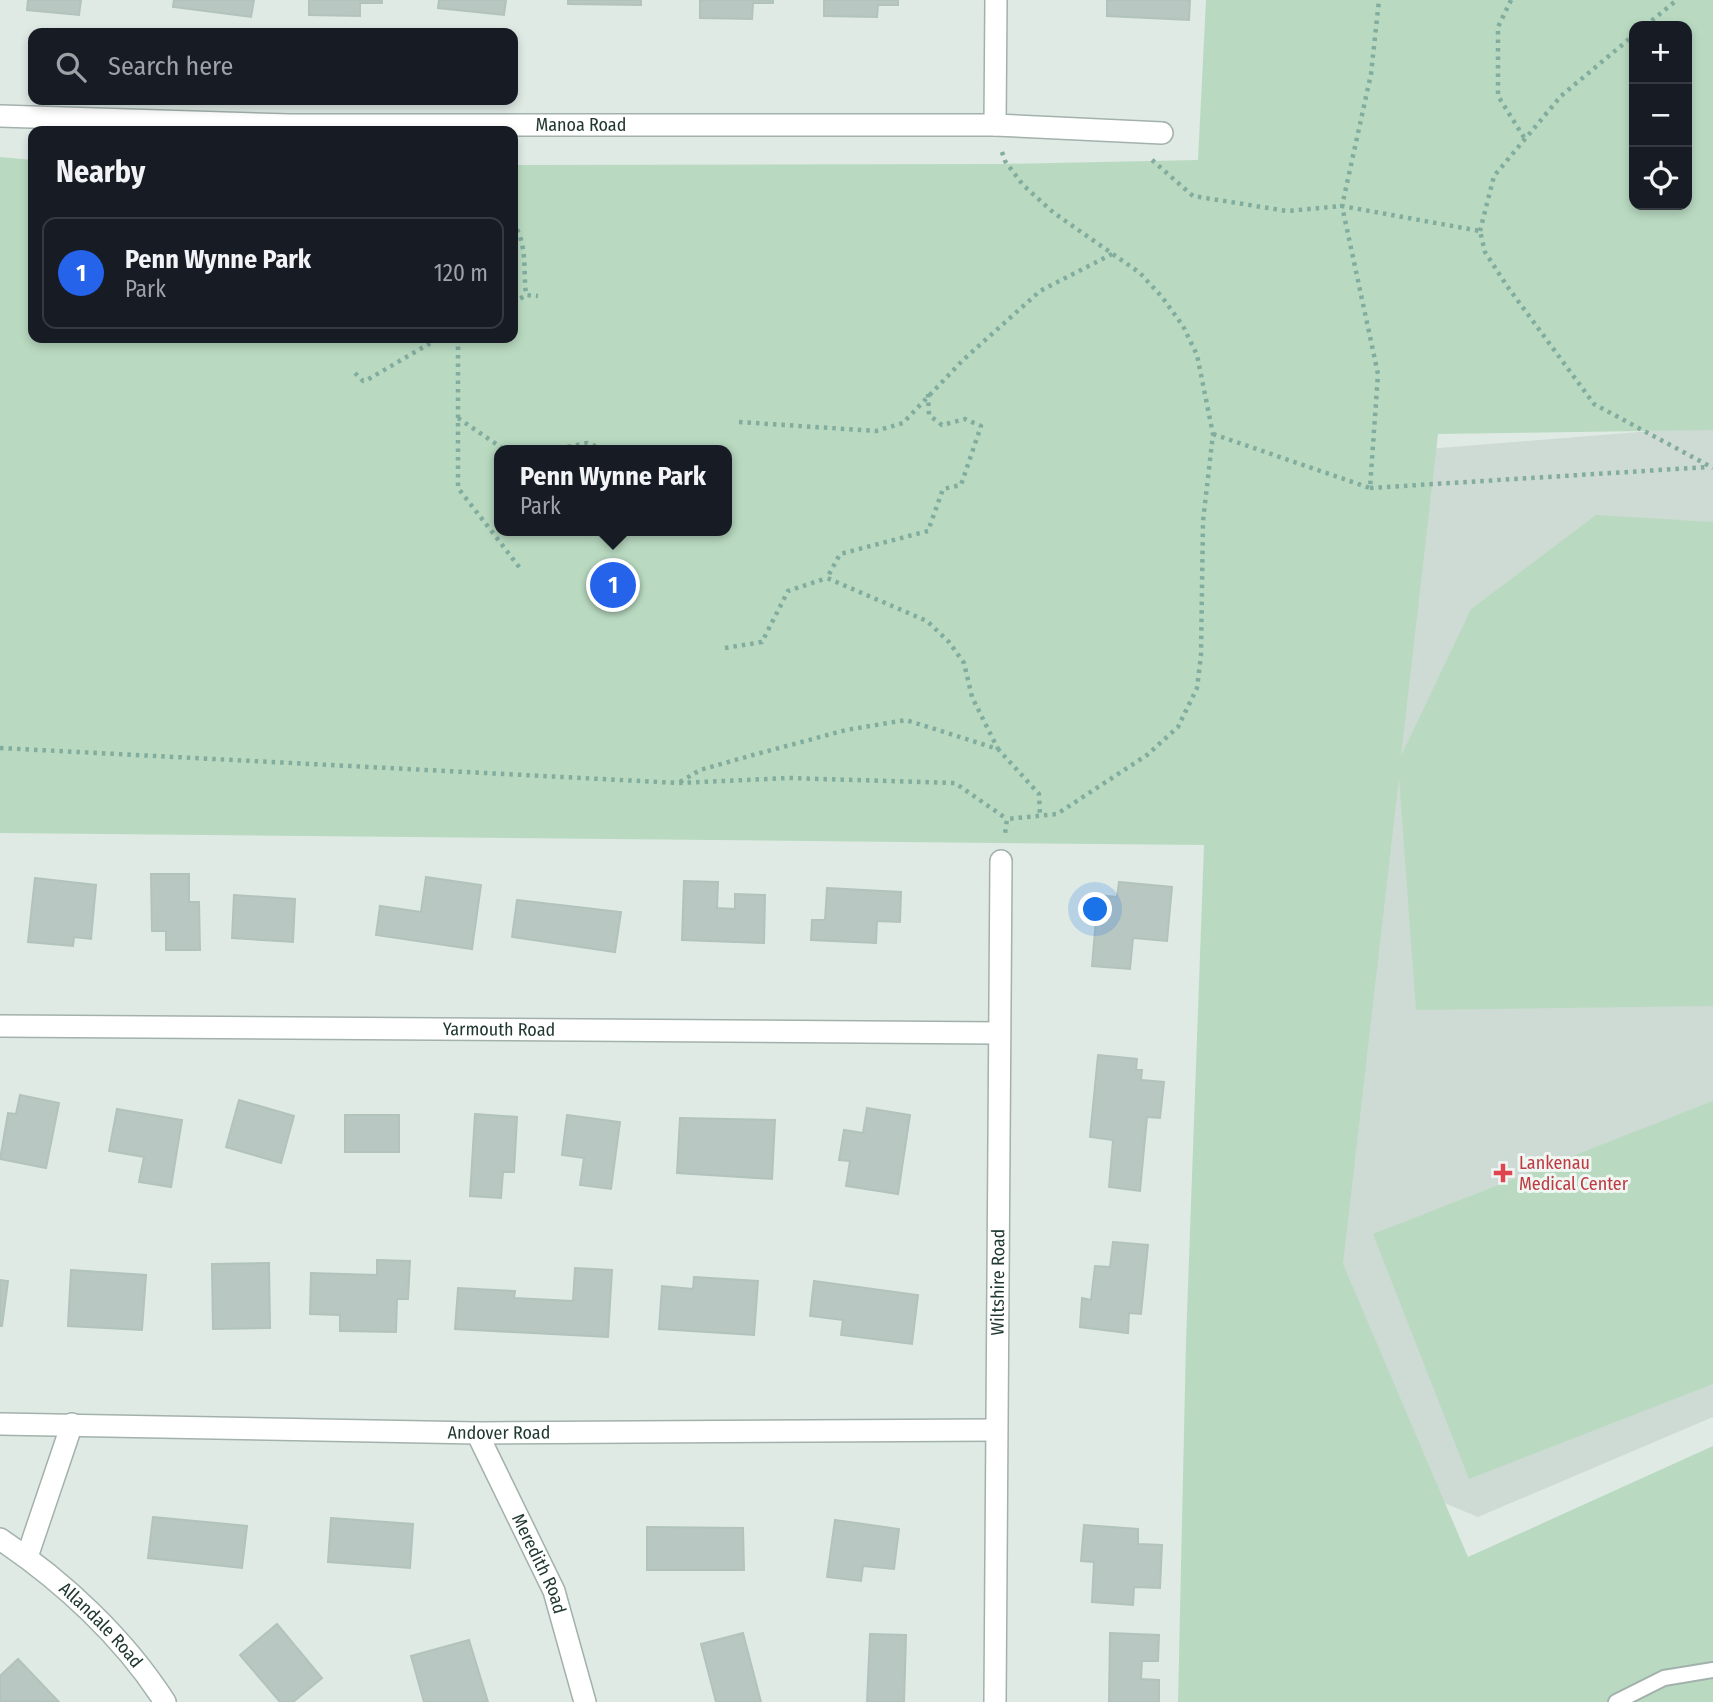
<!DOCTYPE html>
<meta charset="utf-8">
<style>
body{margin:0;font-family:"Fira Sans Condensed",sans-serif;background:#242831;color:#f1f3f6}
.controls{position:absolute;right:21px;top:21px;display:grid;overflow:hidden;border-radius:14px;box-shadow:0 4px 10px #0003}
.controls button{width:63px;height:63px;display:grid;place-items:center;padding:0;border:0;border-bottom:2px solid #363941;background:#171b24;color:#f1f3f6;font:35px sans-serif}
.you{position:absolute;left:1096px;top:910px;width:24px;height:24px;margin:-18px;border:5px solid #fff;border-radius:50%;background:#1a73e8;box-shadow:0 0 0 10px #1a73e833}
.badge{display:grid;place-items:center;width:46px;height:46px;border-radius:50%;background:#2563eb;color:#fff;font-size:23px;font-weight:700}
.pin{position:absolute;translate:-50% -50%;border:4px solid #fff;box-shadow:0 2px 7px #0006}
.popup{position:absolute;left:494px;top:445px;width:238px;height:91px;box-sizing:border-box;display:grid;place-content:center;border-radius:14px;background:#171b24;filter:drop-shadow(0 2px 5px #0005);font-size:23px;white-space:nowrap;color:#9ea1a6}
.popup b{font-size:26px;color:#f1f3f6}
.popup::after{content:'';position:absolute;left:50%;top:100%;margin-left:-14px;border:14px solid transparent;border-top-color:#171b24}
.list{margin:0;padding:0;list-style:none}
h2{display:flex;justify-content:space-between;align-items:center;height:91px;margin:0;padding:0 28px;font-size:30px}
h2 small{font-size:23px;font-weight:400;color:#9ea1a6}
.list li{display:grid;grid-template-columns:46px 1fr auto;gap:21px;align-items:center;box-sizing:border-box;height:112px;margin:0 14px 14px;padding:0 14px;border:2px solid #363941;border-radius:14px}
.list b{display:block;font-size:26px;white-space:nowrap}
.list p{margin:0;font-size:23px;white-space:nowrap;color:#9ea1a6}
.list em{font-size:23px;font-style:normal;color:#9ea1a6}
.icon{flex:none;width:38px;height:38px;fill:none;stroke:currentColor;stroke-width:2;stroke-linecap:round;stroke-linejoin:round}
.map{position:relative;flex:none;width:1713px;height:1702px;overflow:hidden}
.search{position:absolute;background:#171b24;box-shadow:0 4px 10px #0003;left:28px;top:28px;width:490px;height:77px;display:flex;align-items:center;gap:18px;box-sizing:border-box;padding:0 24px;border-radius:14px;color:#9ea1a6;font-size:26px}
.panel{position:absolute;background:#171b24;box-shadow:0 4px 10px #0003;left:28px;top:126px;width:490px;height:217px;border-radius:14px}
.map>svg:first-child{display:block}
.built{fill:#cedad4}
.green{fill:#b9dac1;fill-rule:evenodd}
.building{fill:#b8c7c1;stroke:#b2c3bc;stroke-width:2}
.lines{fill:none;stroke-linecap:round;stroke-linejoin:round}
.service-casing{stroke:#a2b1ac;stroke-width:18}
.minor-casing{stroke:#a2b1ac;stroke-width:24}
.path{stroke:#81ac9e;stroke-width:4.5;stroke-dasharray:3.5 5;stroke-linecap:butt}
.service{stroke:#fff;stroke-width:14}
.minor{stroke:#fff;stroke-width:21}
.health-dot{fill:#e0444e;stroke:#f0f7f3;stroke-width:2.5}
.labels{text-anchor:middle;stroke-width:6;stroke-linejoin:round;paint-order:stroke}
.street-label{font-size:18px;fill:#213932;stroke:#f0f7f3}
.health-label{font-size:18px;fill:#be3a42;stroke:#f0f7f3;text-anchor:start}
</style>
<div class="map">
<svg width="1713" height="1702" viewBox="0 0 1713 1702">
<rect width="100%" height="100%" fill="#dfeae5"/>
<!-- built -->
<path class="built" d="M1713,426V1417L1478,1517L1276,1433L1341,456Z"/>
<!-- green -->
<path class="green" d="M1206,0H1713V430L1438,434L1401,756L1471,609L1596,515L1713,522V1006L1416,1010L1399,778L1343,1264L1468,1557L1713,1446V1702H1178L1186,1341L1204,845L0,833V157L33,160V338H513V165L998,164L1198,160ZM1634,26H1687V205H1634ZM499,450H727V531H499Z
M1713,1101V1384L1469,1479L1373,1234Z"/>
<!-- building -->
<path class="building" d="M28,0H81L79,15L27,10Z
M174,0H254L251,17L173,7Z
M309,0H382V3H360V16L309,15Z
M439,0H506L504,15L438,8Z
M568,0H641V5L568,4Z
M700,0H773V3H753L752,19L700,18Z
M824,0H898V5H878L877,17L824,16Z
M1107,0H1190L1189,20L1107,16Z
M151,874H189V902H199L200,950H166V931H152Z
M426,877L481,885L472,949L376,935L380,906L421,912Z
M35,878L96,885L91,939L74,937L73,946L28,942Z
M684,881L718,882L717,908L735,909V894L765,895L764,943L682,940Z
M1119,882L1172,887L1167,941L1133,938L1130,969L1092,966L1098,895L1117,897Z
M827,888L901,892L900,922L877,921L876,943L811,940L812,920H825Z
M234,895L295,899L293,942L232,938Z
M517,900L621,912L615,952L512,937Z
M1098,1055L1137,1059L1136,1070H1142L1141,1080L1164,1082L1160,1118L1147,1117L1140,1191L1109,1187L1113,1140L1090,1137Z
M20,1095L59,1103L46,1168L0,1159L8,1113L16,1114Z
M239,1100L294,1116L281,1163L226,1147Z
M867,1108L910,1115L898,1194L846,1186L850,1161L839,1160L844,1130L863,1133Z
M117,1109L182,1120L171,1187L139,1182L144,1157L109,1151Z
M475,1114L517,1117L514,1172H503L501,1198L470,1196Z
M345,1115H399V1152H345Z
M567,1115L620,1122L611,1189L580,1185L584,1158L562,1155Z
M680,1118L775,1120L772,1179L677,1173Z
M1113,1242L1148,1245L1141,1314L1129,1313L1128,1333L1080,1327L1082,1298L1091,1300L1095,1266L1110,1267Z
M377,1260L410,1261L408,1299H397L396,1332L340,1331V1315L310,1314L311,1273L377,1275Z
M269,1263L270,1328L213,1329L212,1264Z
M575,1268L612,1270L608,1337L455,1329L458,1288L515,1291L514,1298L573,1301Z
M71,1270L146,1275L142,1330L68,1326Z
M694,1277L758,1281L754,1335L659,1329L662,1286L693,1289Z
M0,1280L8,1281L2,1326H0Z
M814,1281L918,1295L912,1344L841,1335L843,1320L810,1316Z
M153,1517L247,1526L242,1568L148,1558Z
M331,1518L413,1524L410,1568L328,1562Z
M835,1520L899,1529L894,1569L863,1566L861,1581L827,1577Z
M1084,1525L1138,1529V1544L1162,1545L1160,1588L1134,1587L1133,1605L1092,1602L1094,1562L1081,1561Z
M647,1527L743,1528L744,1570H647Z
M277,1624L322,1678L293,1702H280L240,1655Z
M743,1633L761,1702H716L701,1644Z
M1110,1633L1159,1635L1158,1661H1142L1141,1679L1159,1680V1702H1109Z
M870,1634L906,1635L904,1702H867Z
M469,1640L488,1702H424L411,1656Z
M18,1659L59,1702L0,1701V1676Z"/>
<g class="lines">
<defs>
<path id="service" d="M1616,1702L1664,1678L1713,1670"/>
<g id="minor">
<path id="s1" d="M0,116L290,125H995L1162,133"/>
<path d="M995,125L996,0"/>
<path id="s2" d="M0,1026L999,1033"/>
<path id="s3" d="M0,1424L477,1433L996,1430"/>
<path id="s4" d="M477,1433L554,1591L585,1702"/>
<path id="s5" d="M0,1539C63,1581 124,1638 165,1702"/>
<path d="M27,1557L72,1424"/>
<path id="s6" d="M995,1702L1001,861"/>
</g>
</defs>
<!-- service casing -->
<use href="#service" class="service-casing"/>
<!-- minor casing -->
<use href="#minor" class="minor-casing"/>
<!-- path -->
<path class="path" d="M1511,0L1498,27V96L1525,139
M1645,26L1677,0
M1002,152L1005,161L1023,185L1054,213L1140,273L1162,297L1183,326L1197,355L1213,434L1203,521L1201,655L1197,688L1178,727L1147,755L1057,814L1007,819L1005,834
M1152,160L1193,196L1287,211L1342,206L1480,231L1485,252L1507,286L1594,404L1713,468
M513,222C528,246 523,268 526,295L538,296
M1480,231L1494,176L1561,96L1634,35
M513,303L526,295
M458,338V488L520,568
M355,373L363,381L367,380L439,338
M928,394L929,415L942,425L965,419L981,426L961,485L943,489L928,531L840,554L827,578L927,621L949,642L964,663L972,697L998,749
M458,418L505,450
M739,422L876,431L903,423L963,360L1040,291L1114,253
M1213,434L1370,488L1378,374L1342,206L1371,74L1379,0
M551,450L587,443L606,450
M1370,488L1708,467
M725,648L762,642L788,591L827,578
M0,748L679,783L789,778L955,783L1007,819
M680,782L700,770L753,755L846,730L906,720L998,749L1039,794L1040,816"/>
<!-- service -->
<use href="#service" class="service"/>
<!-- minor -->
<use href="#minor" class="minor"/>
</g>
<!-- markers -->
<path class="health-dot" d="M1499.5 1162.5h7v7h7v7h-7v7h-7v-7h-7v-7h7z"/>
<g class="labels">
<!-- street labels -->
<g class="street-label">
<text dy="6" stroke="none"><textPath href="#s1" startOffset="581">Manoa Road</textPath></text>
<text dy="6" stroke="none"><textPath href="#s2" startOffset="499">Yarmouth Road</textPath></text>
<text dy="6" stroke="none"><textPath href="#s6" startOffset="420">Wiltshire Road</textPath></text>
<text dy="6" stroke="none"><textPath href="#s3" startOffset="499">Andover Road</textPath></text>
<text dy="6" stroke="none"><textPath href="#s4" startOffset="145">Meredith Road</textPath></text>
<text dy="6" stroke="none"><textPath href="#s5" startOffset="133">Allandale Road</textPath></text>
</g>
<!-- health labels -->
<g class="health-label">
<text x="1519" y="1169">Lankenau<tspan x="1519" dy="21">Medical Center</tspan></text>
</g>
</g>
</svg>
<div class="controls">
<button>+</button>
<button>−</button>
<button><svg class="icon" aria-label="locate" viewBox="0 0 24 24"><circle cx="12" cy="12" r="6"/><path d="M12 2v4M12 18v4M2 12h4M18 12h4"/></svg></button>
</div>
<div class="you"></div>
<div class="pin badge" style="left:613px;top:585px">1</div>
<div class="popup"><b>Penn Wynne Park</b>Park</div>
<div class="search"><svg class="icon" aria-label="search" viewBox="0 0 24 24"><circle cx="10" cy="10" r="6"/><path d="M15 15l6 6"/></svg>Search here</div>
<section class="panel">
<h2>Nearby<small></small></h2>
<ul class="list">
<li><span class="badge">1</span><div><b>Penn Wynne Park</b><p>Park</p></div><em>120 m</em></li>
</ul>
</section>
</div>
